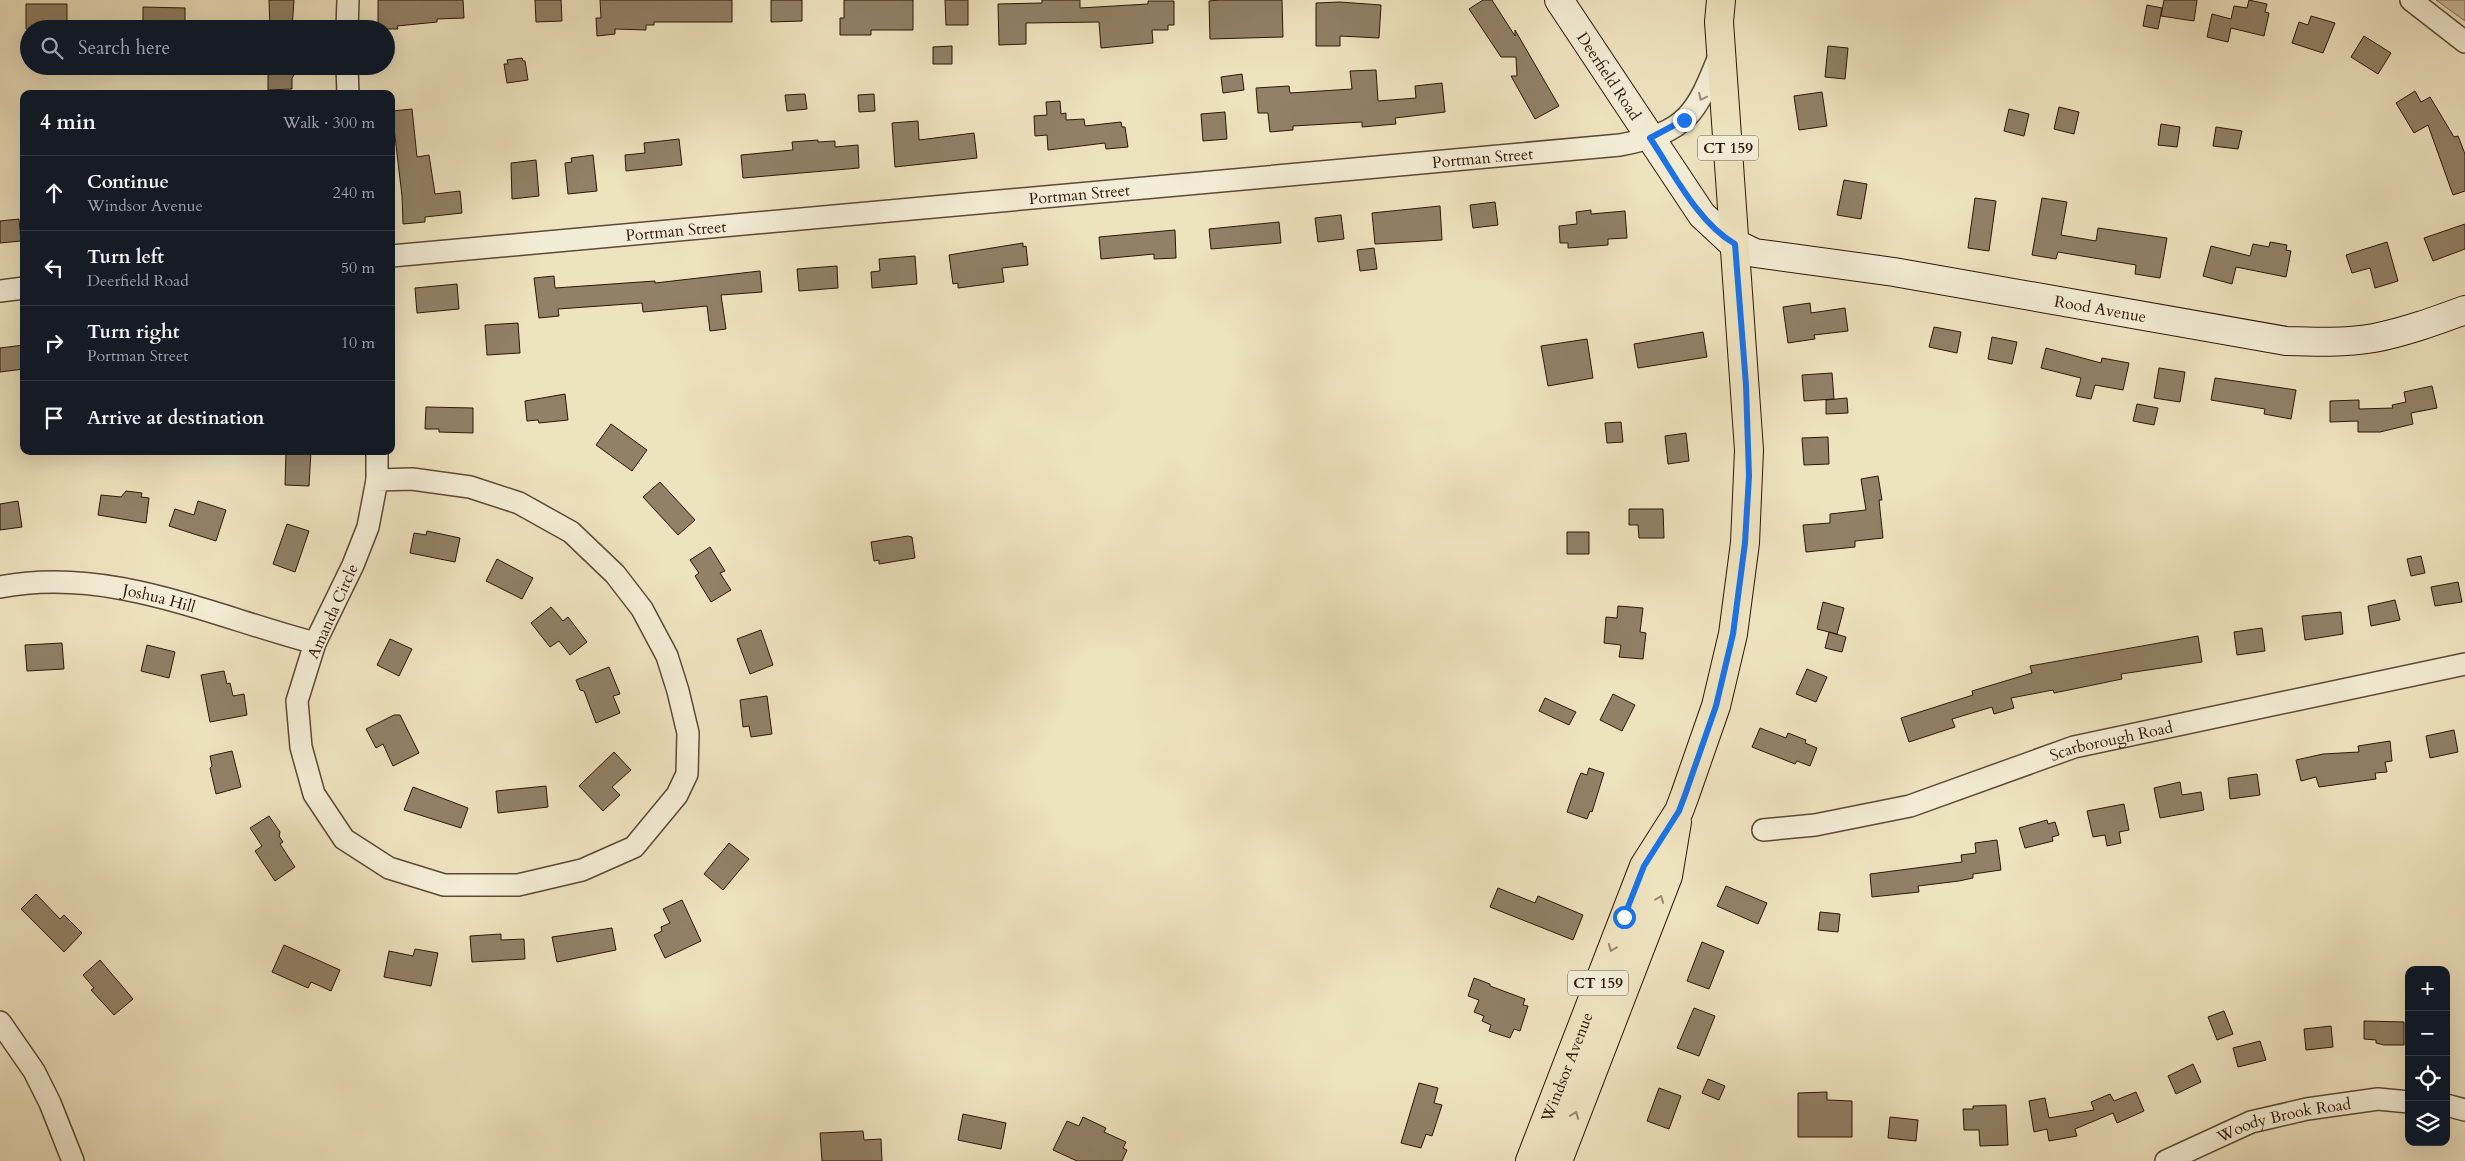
<!DOCTYPE html>
<meta charset="utf-8">
<style>
body{margin:0;font-family:Cardo,serif;background:#242831;color:#f1f3f6}
.controls{position:absolute;right:15px;bottom:15px;display:grid;overflow:hidden;border-radius:10px;box-shadow:0 5px 20px #0002}
.controls button{width:45px;height:45px;display:grid;place-items:center;padding:0;border:0;border-bottom:1px solid #363941;background:#171b24;color:#f1f3f6;font:25px sans-serif}
.stop{position:absolute;width:15px;height:15px;margin:-11px;border:4px solid #1a73e8;border-radius:50%;background:#fff}
.stop.end{background:#1a73e8;border-color:#fff;box-shadow:0 1px 5px #0008}
.list{margin:0;padding:0;list-style:none}
h2{display:flex;justify-content:space-between;align-items:center;height:65px;margin:0;padding:0 20px;font-size:21px}
h2 small{font-size:16px;font-weight:400;color:#9ea1a6}
.list li{display:grid;grid-template-columns:32px 1fr auto;gap:15px;align-items:center;box-sizing:border-box;height:75px;padding:0 20px;border-top:1px solid #363941}
.list b{display:block;font-size:19px;white-space:nowrap}
.list p{margin:0;font-size:16px;white-space:nowrap;color:#9ea1a6}
.list em{font-size:16px;font-style:normal;color:#9ea1a6}
.icon{flex:none;width:28px;height:28px;fill:none;stroke:currentColor;stroke-width:2;stroke-linecap:round;stroke-linejoin:round}
.map{position:relative;flex:none;width:2465px;height:1161px;overflow:hidden}
.search{position:absolute;background:#171b24;box-shadow:0 5px 20px #0002;left:20px;top:20px;width:375px;height:55px;display:flex;align-items:center;gap:12px;box-sizing:border-box;padding:0 18px;border-radius:28px;color:#9ea1a6;font-size:19px}
.panel{position:absolute;background:#171b24;box-shadow:0 5px 20px #0002;left:20px;top:90px;width:375px;height:365px;border-radius:10px}
.map>svg:first-child{display:block}
.green{fill:#cdc0a0;stroke:#7d6b54}
.building{fill:#918167;stroke:#2d1607}
.lines{fill:none;stroke-linecap:round;stroke-linejoin:round}
.street-casing{stroke:#5d4935;stroke-width:24}
.secondary-casing{stroke:#2d1607;stroke-width:30}
.primary-casing{stroke:#2d1607;stroke-width:30}
.street{stroke:#f4edd5;stroke-width:21}
.secondary{stroke:#f4edd5;stroke-width:28}
.primary{stroke:#eee3bf;stroke-width:28}
.oneway{stroke:#9a8c78}
.oneway2{stroke:#97876c}
.route{stroke:#1a73e8;stroke-width:6}
.labels{text-anchor:middle;stroke-width:4;stroke-linejoin:round;paint-order:stroke}
.shield{fill:#f4edd5;stroke:#695645;stroke-width:1}
.shield-label{font-size:15px;font-weight:bold;fill:#2d1607}
.street-label{font-size:16px;fill:#2d1607;stroke:#f4edd5}
</style>
<div class="map">
<svg width="2465" height="1161" viewBox="0 0 2465 1161">
<rect width="100%" height="100%" fill="#eee3bf"/>
<filter id="stains"><feTurbulence type="fractalNoise" baseFrequency=".004" numOctaves="4"/><feColorMatrix values="0 0 0 0 .2 0 0 0 0 .09 0 0 0 0 .02 0 0 0 .5 -.17"/></filter>
<radialGradient id="worn" r=".72"><stop offset=".6" stop-color="#630" stop-opacity="0"/><stop offset="1" stop-color="#630" stop-opacity=".3"/></radialGradient>
<!-- green -->
<path class="green" d="M2436,0H2465V21Z"/>
<!-- building -->
<path class="building" d="M269,0H294L292,29H270Z
M378,0H463L464,18L437,19V22L397,26L398,29H378Z
M535,0H561L562,21L536,22Z
M600,0H732V22H654V25H646V30L615,29V34L597,36L596,18H601Z
M771,0H802V21L771,22Z
M844,0H913V30H871V35H840V18H844Z
M945,0H968V25H946Z
M1042,0H1080V8L1148,4V1H1174V25H1168V30H1152L1153,43L1101,48L1099,22L1026,23V44L999,45L998,4L1042,3Z
M1219,0H1282L1283,37L1210,39L1209,1Z
M1483,0H1492L1515,36V30L1559,106L1535,119L1511,76H1517L1516,57H1501L1469,9Z
M2164,0H2197L2194,21L2161,16Z
M2249,0L2267,4L2265,12L2269,13L2264,36L2231,28L2228,42L2207,37L2212,14L2231,19L2234,6L2247,8Z
M1340,2L1381,5L1379,38L1340,36V46H1316V3Z
M26,4H67V29H26Z
M2147,5L2162,8L2158,29L2143,26Z
M143,7L185,8V29H143Z
M2311,16L2335,23L2323,53L2292,43L2299,22L2308,25Z
M2364,36L2391,53L2378,74L2351,57Z
M952,46V64H933V47Z
M1828,46L1848,48L1845,79L1825,77Z
M522,58L523,61H525L528,80L507,83L504,64H508L507,60Z
M268,66H292V70L296,72L292,78V89L268,90Z
M1376,70L1378,101L1416,98L1415,86L1442,83L1445,112L1395,118L1396,124L1362,127V122L1293,126V130L1270,132L1268,113H1258L1256,88L1289,86L1290,93L1352,89L1350,71Z
M1242,74L1244,90L1223,93L1221,77Z
M2415,91L2421,102L2430,97L2454,137L2458,136L2465,154V191L2453,195L2428,125L2414,133L2396,103Z
M1822,92L1827,126L1799,130L1794,96Z
M805,94L807,109L787,111L785,95Z
M874,94L875,111L859,112L858,95Z
M1060,101L1061,114L1066,113V120L1084,119L1085,126L1121,122L1122,127H1125L1128,147L1106,149L1105,143L1048,150L1047,135L1035,136L1034,116L1047,115L1046,102Z
M2059,107L2079,112L2074,134L2054,129Z
M412,109L417,157L429,155L435,194L460,191L462,213L425,217V222L403,224L402,196L392,111Z
M2009,109L2029,114L2024,136L2004,131Z
M1225,112L1227,139L1203,141L1201,114Z
M918,121L919,140L974,133L977,158L895,167L892,123Z
M2161,124L2180,127L2177,147L2158,145Z
M2216,127L2242,131L2238,149L2213,146Z
M679,139L682,165L626,171L625,155L645,153L644,143Z
M818,140V142L835,141V147L858,145L859,168L743,178L741,155L793,150L792,142Z
M593,155L597,191L568,194L565,163L572,162L571,158Z
M536,160L539,196L512,199L511,163Z
M1844,180L1867,184L1861,219L1837,215Z
M1975,198L1996,201L1989,251L1968,248Z
M2042,198L2067,202L2061,235L2096,241L2098,228L2167,238L2160,278L2135,274L2136,265L2058,252L2056,259L2032,255Z
M1495,202L1498,225L1473,228L1470,205Z
M1440,206L1442,240L1375,244L1372,213Z
M1591,210V214L1625,211L1627,238L1608,239V245L1568,248V243H1560L1559,226L1577,224L1576,212Z
M1341,215L1344,239L1318,242L1315,218Z
M19,219L21,241L0,243V221Z
M1279,222L1281,243L1211,249L1209,229Z
M2465,224V249L2433,261L2424,238Z
M1175,230L1176,258L1154,259V254L1101,259L1099,237Z
M2270,242L2287,245L2286,250L2291,251L2286,277L2236,267L2232,284L2203,276L2211,246L2250,256L2253,244L2269,247Z
M2387,242L2398,281L2375,288L2370,268L2352,273L2346,255Z
M1023,243V247L1026,246L1028,265L1002,268L1004,282L958,288V283L953,284L949,255Z
M1374,248L1377,269L1360,271L1357,250Z
M915,256L917,284L872,288L871,272L880,271L879,259Z
M837,266L838,288L799,291L797,269Z
M760,271L762,292L721,295L726,329L710,331L707,306L643,312L642,303L558,309L559,316L539,318L534,278L554,276L555,288L655,281V283Z
M457,284L459,309L417,313L415,288Z
M1810,303L1811,313L1845,308L1848,331L1814,335L1815,339L1788,343L1783,307Z
M518,323L520,353L487,355L485,325Z
M1934,327L1961,332L1957,353L1929,347Z
M1703,332L1707,357L1638,368L1634,344Z
M1992,337L2017,342L2012,364L1988,359Z
M1587,339L1593,378L1548,386L1541,346Z
M24,345V369L0,372V348Z
M2046,348L2101,363L2102,358L2129,363L2123,390L2095,385L2091,399L2076,396L2081,378L2041,368Z
M2159,368L2185,372L2180,402L2154,398Z
M1832,373L1834,399L1804,401L1802,375Z
M2215,378L2296,390L2291,419L2264,414L2265,409L2211,400Z
M2432,386L2437,408L2411,413L2413,424L2380,432H2358V421L2330,422V401L2359,400V409L2393,408L2392,405L2406,402L2404,392Z
M565,394L568,420L539,423L538,420L527,421L525,401Z
M1847,398L1848,413L1826,414V400Z
M2137,404L2158,408L2154,425L2133,421Z
M426,407L473,408V433L439,432V429H425Z
M1621,422L1623,442L1607,443L1605,423Z
M611,424L647,450L632,471L596,445Z
M1686,433L1689,461L1668,464L1665,436Z
M1828,437L1829,464L1804,465L1802,438Z
M286,451H311L309,486L285,485Z
M1878,476L1882,500H1879L1883,538L1855,541V547L1806,552L1803,525L1830,523V514L1866,510L1861,479Z
M660,482L695,520L678,535L643,497Z
M126,491L142,493L141,497L149,498L146,523L98,515L101,495L121,497Z
M18,501L22,527L0,530V504Z
M198,501L226,510L216,541L169,526L175,509L194,515Z
M1629,509H1663L1664,538H1639L1638,525H1629Z
M287,524L309,531L295,572L273,564Z
M427,531L460,538L455,562L410,553L414,533L426,535Z
M1567,532H1589V554H1567Z
M908,536L912,537L915,558L879,564V560L874,561L871,542Z
M710,547L725,571L720,573L731,590L711,602L695,576L699,573L690,560Z
M2421,556L2425,573L2411,576L2407,559Z
M497,559L533,578L522,599L486,581Z
M2458,582L2462,602L2435,606L2431,587Z
M2395,600L2400,620L2371,626L2368,606Z
M1823,602L1844,608L1837,634L1817,629Z
M1618,606L1643,608L1640,632L1646,633L1643,659L1619,657L1621,645L1604,643L1606,617L1617,618Z
M551,607L563,621L568,617L587,642L570,655L559,641L550,647L531,623Z
M2341,612L2343,634L2305,640L2302,616Z
M2262,628L2265,651L2237,655L2234,632Z
M761,630L773,665L750,674L737,639Z
M1829,632L1846,637L1842,652L1825,648Z
M2198,636L2202,662L2121,674L2122,679L2054,693L2053,690L2011,698L2014,708L1994,714L1992,707L1952,719L1955,727L1909,742L1901,718L1973,695L1972,691L2032,673L2030,666Z
M390,639L412,649L399,676L377,665Z
M62,643L64,669L27,671L25,645Z
M147,645L175,652L169,678L141,671Z
M609,667L620,694L613,696L620,713L596,723L584,691L580,690L576,680Z
M1807,669L1827,677L1816,702L1796,694Z
M224,671L227,684L230,683L233,696L244,694L247,715L210,722L201,675Z
M1613,694L1635,705L1622,731L1600,720Z
M767,696L772,734L751,737L749,726L743,727L740,700Z
M1545,698L1576,712L1569,725L1539,711Z
M394,715H400L419,753L393,766L383,744L376,748L366,729Z
M1760,728L1786,738L1788,733L1806,740L1805,743L1817,748L1810,766L1797,761L1795,764L1752,747Z
M2454,730L2458,752L2430,758L2426,736Z
M2390,741L2392,761L2385,762L2387,772L2375,773L2376,779L2319,787L2316,777L2301,781L2296,760L2323,754L2359,752L2358,746Z
M232,751L241,787L216,794L210,768L212,766L210,756Z
M614,752L631,770L612,787L620,795L603,811L579,786Z
M1589,768L1604,773L1592,812L1590,811L1587,819L1567,812L1577,782L1581,773L1587,775Z
M2257,774L2260,795L2230,799L2228,778Z
M2180,782L2182,795L2201,792L2204,810L2160,818L2154,788Z
M546,786L548,807L498,813L496,791Z
M413,787L468,808L461,828L404,810Z
M2124,804L2129,830L2119,832L2121,843L2107,846L2105,835L2093,837L2087,811Z
M269,816L280,832L279,836L283,842L280,844L295,867L275,881L255,851L262,846L250,828Z
M2047,820L2048,824L2055,822L2059,835L2052,837L2053,841L2025,848L2019,828Z
M1997,840L2001,870L1973,874V878L1959,881L1918,886L1919,892L1872,897L1870,874L1962,862L1961,855L1976,853L1975,843Z
M729,843L749,859L723,890L704,874Z
M1726,886L1767,903L1758,924L1717,906Z
M1498,888L1535,903L1538,896L1583,915L1573,940L1490,907Z
M36,894L60,919L64,915L82,933L64,952L21,909Z
M682,900L701,941L665,958L654,935L662,931L661,927L670,923L663,909Z
M1820,912L1840,914L1838,932L1818,930Z
M612,928L616,950L557,962L552,937Z
M501,934V940L524,939L525,959L472,962L470,936Z
M1702,942L1724,951L1709,989L1687,981Z
M284,945L340,970L331,991L311,982L308,988L272,972Z
M415,949L438,953L431,986L384,977L389,951L413,956Z
M100,960L133,999L114,1015L91,990L94,988L83,975Z
M1474,978L1490,984V986L1525,999L1523,1005L1528,1006L1520,1031L1514,1029L1510,1038L1489,1031L1491,1025L1482,1021L1484,1016L1474,1012L1479,1000L1468,996Z
M1694,1008L1715,1016L1699,1056L1677,1048Z
M2224,1011L2233,1034L2217,1040L2208,1017Z
M2364,1021L2404,1022V1045H2384L2376,1043V1040L2364,1039Z
M2331,1026L2333,1047L2306,1050L2304,1029Z
M2260,1041L2266,1060L2238,1067L2233,1048Z
M2193,1064L2201,1082L2176,1094L2168,1076Z
M1708,1079L1725,1086L1719,1100L1702,1093Z
M1419,1083L1438,1088L1434,1103L1442,1105L1432,1136L1426,1134L1421,1148L1401,1143Z
M1659,1088L1681,1096L1669,1129L1647,1121Z
M1827,1092V1100L1852,1101V1137H1798V1093Z
M2136,1092L2144,1111L2117,1123L2113,1113L2075,1129L2077,1136L2049,1141L2047,1129L2034,1132L2029,1101L2045,1098L2049,1118L2094,1110L2091,1102L2110,1094L2114,1101Z
M2006,1105L2008,1145L1980,1146L1979,1130H1964L1963,1109H1973V1106Z
M963,1114L1006,1123L1001,1149L958,1140Z
M1083,1117L1106,1128L1104,1132L1126,1142L1123,1148L1127,1150L1122,1161H1077L1053,1150L1067,1121L1079,1126Z
M1890,1117L1918,1120L1916,1141L1888,1138Z
M863,1131L864,1140L881,1139L882,1161H822L820,1133Z"/>
<g class="lines">
<defs>
<g id="street">
<path d="M2411,0L2465,42"/>
<path d="M347,29L348,0"/>
<path d="M347,66L348,94"/>
<path id="s1" d="M391,256L1620,145C1688,132 1696,114 1720,54"/>
<path d="M0,291L24,288"/>
<path d="M412,479L470,487L519,503L571,532L615,574L642,609L667,656L678,691L688,733L687,774L677,795L634,847L582,870L518,885H444L389,868L344,839L314,794L301,747L297,701L315,643L353,565L368,527L377,480Z"/>
<path d="M377,480V451"/>
<path id="s2" d="M0,587C109,566 212,616 315,643"/>
<path id="s3" d="M1763,830L1815,825L1910,806L2074,747L2465,664"/>
<path d="M0,1022L34,1071L50,1103L73,1161"/>
<path d="M2446,1105L2465,1110"/>
<path id="s4" d="M2166,1161L2251,1122L2307,1109L2378,1099L2409,1102"/>
</g>
<g id="secondary">
<path id="s5" d="M1559,0L1702,215L1730,241L1755,253L1894,272L2286,341C2315,342 2345,343 2374,338C2405,332 2435,321 2465,310"/>
</g>
<g id="primary">
<path id="s6" d="M1530,1161L1644,866L1679,811L1685,795L1716,706L1733,634L1745,543L1749,450L1719,22L1721,0"/>
<path d="M1558,1161L1668,876L1677,822"/>
</g>
</defs>
<!-- street casing -->
<use href="#street" class="street-casing"/>
<!-- secondary casing -->
<use href="#secondary" class="secondary-casing"/>
<!-- primary casing -->
<use href="#primary" class="primary-casing"/>
<!-- street -->
<use href="#street" class="street"/>
<!-- secondary -->
<use href="#secondary" class="secondary"/>
<!-- primary -->
<use href="#primary" class="primary"/>
</g>
<!-- one-way arrows -->
<defs><path id="oneway-chevron" d="M-2-3.5L2.5 0L-2 3.5" fill="none" stroke-width="1.6" stroke-linecap="round" stroke-linejoin="round" transform="scale(1.25)"/></defs>
<use class="oneway" href="#oneway-chevron" transform="translate(1702 97) rotate(116)"/>
<g class="oneway2">
<use href="#oneway-chevron" transform="translate(1660 899) rotate(-69)"/>
<use href="#oneway-chevron" transform="translate(1612 948) rotate(112)"/>
<use href="#oneway-chevron" transform="translate(1575 1115) rotate(-69)"/>
</g>
<g class="lines">
<!-- route -->
<path class="route" d="M1624,917L1644,866L1679,811L1685,795L1716,706L1733,634L1745,543L1749,476L1746,385L1735,244C1698,223 1673,172 1650,138L1684,120"/>
</g>
<g class="labels">
<!-- shield labels -->
<g class="shield">
<rect x="1698" y="135.5" width="60" height="25" rx="4"/>
<rect x="1568" y="970.5" width="60" height="25" rx="4"/>
</g>
<g class="shield-label">
<text x="1728" y="153">CT 159</text>
<text x="1598" y="988">CT 159</text>
</g>
<!-- street labels -->
<g class="street-label">
<text dy="6" stroke="none"><textPath href="#s5" startOffset="91">Deerfield Road</textPath></text>
<text dy="6" stroke="none"><textPath href="#s1" startOffset="1096">Portman Street</textPath></text>
<text dy="6" stroke="none"><textPath href="#s1" startOffset="691">Portman Street</textPath></text>
<text dy="6" stroke="none"><textPath href="#s1" startOffset="286">Portman Street</textPath></text>
<text dy="6" stroke="none"><textPath href="#s5" startOffset="674">Rood Avenue</textPath></text>
<text dy="6" stroke="none"><textPath href="#s2" startOffset="161">Joshua Hill</textPath></text>
<text transform="translate(332 611) rotate(-66)" y="6">Amanda Circle</text>
<text dy="6" stroke="none"><textPath href="#s3" startOffset="361">Scarborough Road</textPath></text>
<text dy="6" stroke="none"><textPath href="#s6" startOffset="101">Windsor Avenue</textPath></text>
<text dy="6" stroke="none"><textPath href="#s4" startOffset="126">Woody Brook Road</textPath></text>
</g>
</g>
<rect width="100%" height="100%" filter="url(#stains)"/>
<rect width="100%" height="100%" fill="url(#worn)"/>
</svg>
<div class="controls">
<button>+</button>
<button>−</button>
<button><svg class="icon" aria-label="locate" viewBox="0 0 24 24"><circle cx="12" cy="12" r="6"/><path d="M12 2v4M12 18v4M2 12h4M18 12h4"/></svg></button>
<button><svg class="icon" aria-label="layers" viewBox="0 0 24 24"><path d="M12 4l9 5-9 5-9-5zM3 14l9 5 9-5"/></svg></button>
</div>
<div class="stop" style="left:1624px;top:917px"></div>
<div class="stop end" style="left:1684px;top:120px"></div>
<div class="search"><svg class="icon" aria-label="search" viewBox="0 0 24 24"><circle cx="10" cy="10" r="6"/><path d="M15 15l6 6"/></svg>Search here</div>
<section class="panel">
<h2>4 min<small>Walk · 300 m</small></h2>
<ul class="list">
<li><svg class="icon" aria-label="ahead" viewBox="0 0 24 24"><path d="M12 20V5M6 11l6-6 6 6"/></svg><div><b>Continue</b><p>Windsor Avenue</p></div><em>240 m</em></li>
<li><svg class="icon" aria-label="left" viewBox="0 0 24 24"><path d="M17 20v-9H6M10 6l-5 5 5 5"/></svg><div><b>Turn left</b><p>Deerfield Road</p></div><em>50 m</em></li>
<li><svg class="icon" aria-label="right" viewBox="0 0 24 24"><path d="M7 20v-9h11M14 6l5 5-5 5"/></svg><div><b>Turn right</b><p>Portman Street</p></div><em>10 m</em></li>
<li><svg class="icon" aria-label="arrive" viewBox="0 0 24 24"><path d="M6 21V4h12l-3 4 3 4H6"/></svg><div><b>Arrive at destination</b></div></li>
</ul>
</section>
</div>
